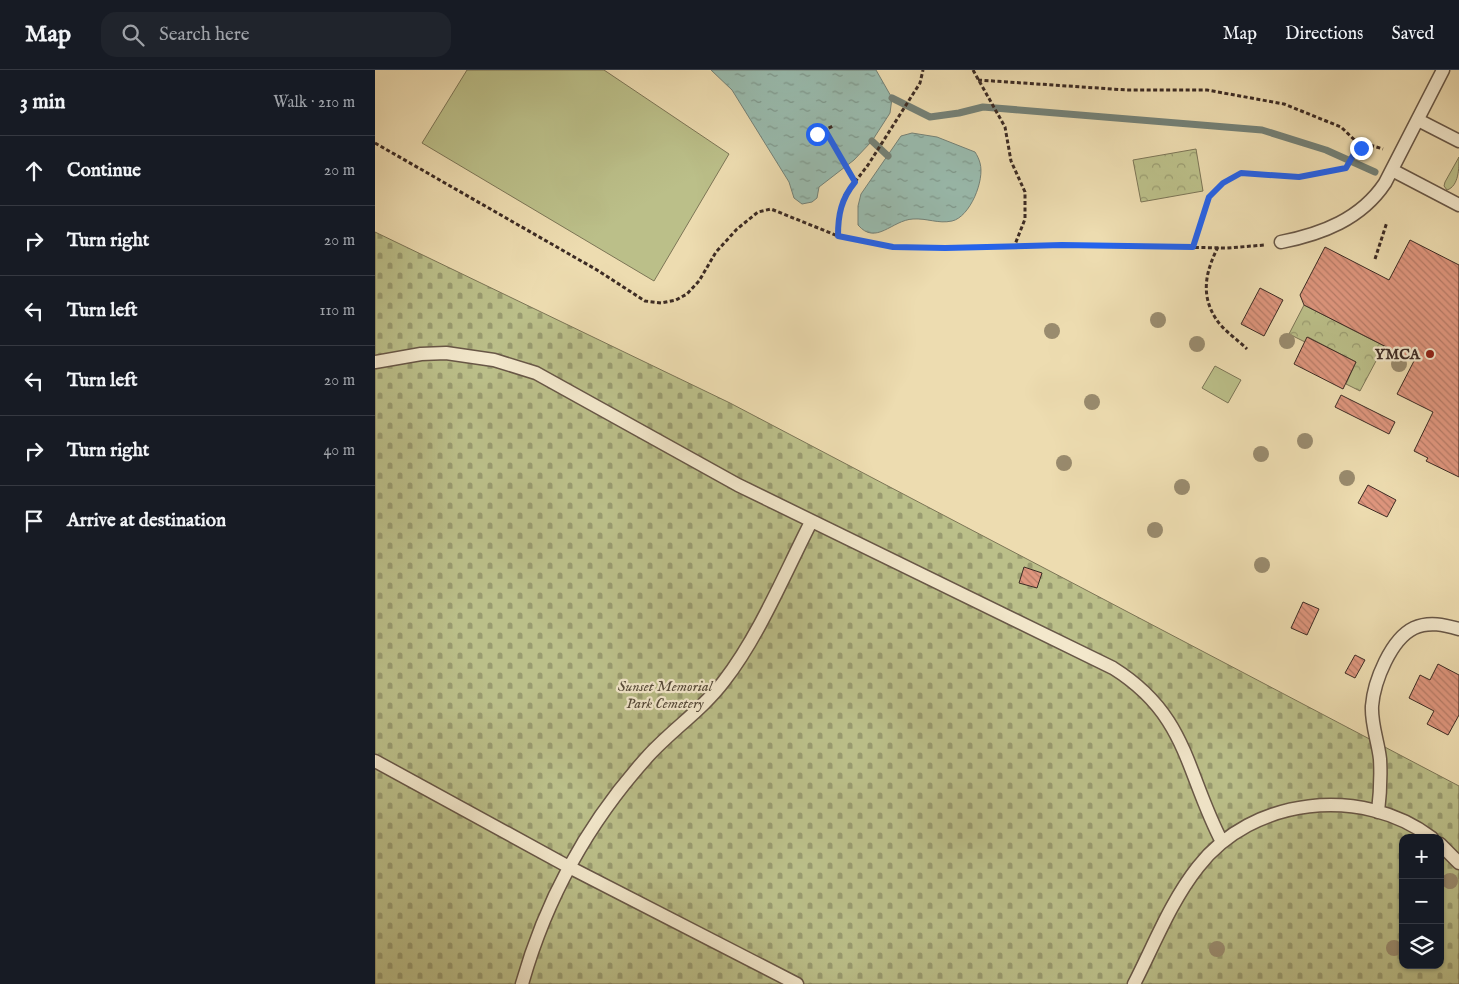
<!DOCTYPE html>
<meta charset="utf-8">
<style>
body{margin:0;font-family:"IM FELL English",serif;background:#20242c;color:#f1f3f6}
.controls{position:absolute;right:15px;bottom:15px;display:grid;overflow:hidden;border-radius:10px;box-shadow:0 1px 4px #0004}
.controls button{width:45px;height:45px;display:grid;place-items:center;padding:0;border:0;border-bottom:1px solid #363941;background:#171b24;color:#f1f3f6;font:25px sans-serif}
.stop{position:absolute;width:15px;height:15px;margin:-11px;border:4px solid #2563eb;border-radius:50%;background:#fff}
.stop.end{background:#2563eb;border-color:#fff;box-shadow:0 1px 5px #0008}
.list{margin:0;padding:0;list-style:none}
h2{display:flex;justify-content:space-between;align-items:center;height:65px;margin:0;padding:0 20px;font-size:21px}
h2 small{font-size:16px;font-weight:400;color:#9ea1a6}
.list li{display:grid;grid-template-columns:32px 1fr auto;gap:15px;align-items:center;box-sizing:border-box;height:70px;padding:0 20px;border-top:1px solid #363941}
.list b{display:block;font-size:19px;white-space:nowrap}
.list em{font-size:16px;font-style:normal;color:#9ea1a6}
.icon{flex:none;width:28px;height:28px;fill:none;stroke:currentColor;stroke-width:2;stroke-linecap:round;stroke-linejoin:round}
.map{position:relative;flex:none;width:1084px;height:914px;overflow:hidden}
header{display:flex;align-items:center;gap:30px;box-sizing:border-box;height:70px;padding:0 25px;background:#171b24;border-bottom:1px solid #363941}
header strong{font-size:24px}
nav{display:flex;gap:28px;margin-inline-start:auto;font-size:18px}
.search{width:350px;height:45px;background:#20242c;display:flex;align-items:center;gap:12px;box-sizing:border-box;padding:0 18px;border-radius:15px;color:#9ea1a6;font-size:19px}
main{display:flex}
aside{flex:1;background:#171b24}
.map>svg:first-child{display:block}
.grass{fill:#bbbf89;stroke:#7c7556}
.forest{fill:url(#forest-crowns);stroke:#7c7556}
.cemetery{fill:url(#cemetery-stones);stroke:#7c7556;fill-rule:evenodd}
.water{fill:url(#water-ripples);stroke:#748177}
.lines{fill:none;stroke-linecap:round;stroke-linejoin:round}
.stream{stroke:#748177;stroke-width:7}
.building{fill:url(#building-back-hatch);stroke:#3c2b24}
.lane-casing{stroke:#685747;stroke-width:15}
.path{stroke:#3c2b24;stroke-width:3;stroke-dasharray:4 2.5;stroke-linecap:butt}
.lane{stroke:#f3e8cc;stroke-width:12}
.tree{fill:#998b6e}
.route{stroke:#2563eb;stroke-width:6}
.poi-dot{fill:#8f2418;stroke:#f3e8cc;stroke-width:2}
.labels{text-anchor:middle;stroke-width:4.5;stroke-linejoin:round;paint-order:stroke}
.poi-label{font-size:15px;font-weight:bold;fill:#3c2b24;stroke:#f3e8cc;text-anchor:end}
.park-label{font-size:15px;font-style:italic;fill:#554938;stroke:#f3e8cc}
</style>
<header>
<strong>Map</strong>
<div class="search"><svg class="icon" aria-label="search" viewBox="0 0 24 24"><circle cx="10" cy="10" r="6"/><path d="M15 15l6 6"/></svg>Search here</div>
<nav><a>Map</a><a>Directions</a><a>Saved</a></nav>
</header>
<main>
<aside>
<h2>3 min<small>Walk · 210 m</small></h2>
<ul class="list">
<li><svg class="icon" aria-label="ahead" viewBox="0 0 24 24"><path d="M12 20V5M6 11l6-6 6 6"/></svg><div><b>Continue</b></div><em>20 m</em></li>
<li><svg class="icon" aria-label="right" viewBox="0 0 24 24"><path d="M7 20v-9h11M14 6l5 5-5 5"/></svg><div><b>Turn right</b></div><em>20 m</em></li>
<li><svg class="icon" aria-label="left" viewBox="0 0 24 24"><path d="M17 20v-9H6M10 6l-5 5 5 5"/></svg><div><b>Turn left</b></div><em>110 m</em></li>
<li><svg class="icon" aria-label="left" viewBox="0 0 24 24"><path d="M17 20v-9H6M10 6l-5 5 5 5"/></svg><div><b>Turn left</b></div><em>20 m</em></li>
<li><svg class="icon" aria-label="right" viewBox="0 0 24 24"><path d="M7 20v-9h11M14 6l5 5-5 5"/></svg><div><b>Turn right</b></div><em>40 m</em></li>
<li><svg class="icon" aria-label="arrive" viewBox="0 0 24 24"><path d="M6 21V4h12l-3 4 3 4H6"/></svg><div><b>Arrive at destination</b></div></li>
</ul>
</aside>
<div class="map">
<svg width="1084" height="914" viewBox="0 0 1084 914">
<defs>
<pattern id="forest-crowns" width="20" height="18" patternUnits="userSpaceOnUse" patternTransform="scale(1.25)"><rect width="20" height="18" fill="#bbbf89"/><path d="M2 6a3 3 0 1 1 6 0M12 15a3 3 0 1 1 6 0" fill="none" stroke="#999b70"/></pattern>
<pattern id="cemetery-stones" width="16" height="16" patternUnits="userSpaceOnUse" patternTransform="scale(1.25)"><rect width="16" height="16" fill="#bbbf89"/><path d="M2 7V4a2 2 0 0 1 4 0v3zM10 15v-3a2 2 0 0 1 4 0v3z" fill="#999b70"/></pattern>
<pattern id="water-ripples" width="26" height="14" patternUnits="userSpaceOnUse" patternTransform="scale(1.25)"><rect width="26" height="14" fill="#99bbae"/><path d="M2 4q2-2 4 0t4 0M15 11q2-2 4 0t4 0" fill="none" stroke="#7e988d"/></pattern>
<pattern id="building-back-hatch" width="6" height="6" patternUnits="userSpaceOnUse" patternTransform="scale(1.25)"><rect width="6" height="6" fill="#df967e"/><path d="M-1 5l2 2M0 0l6 6M5-1l2 2" fill="none" stroke="#b67b67"/></pattern>
</defs>
<rect width="100%" height="100%" fill="#eddcb0"/>
<filter id="stains"><feTurbulence type="fractalNoise" baseFrequency=".004" numOctaves="4"/><feColorMatrix values="0 0 0 0 .2 0 0 0 0 .09 0 0 0 0 .02 0 0 0 .5 -.17"/></filter>
<radialGradient id="worn" r=".72"><stop offset=".6" stop-color="#630" stop-opacity="0"/><stop offset="1" stop-color="#630" stop-opacity=".3"/></radialGradient>
<!-- grass -->
<path class="grass" d="M92,0H229L354,84L279,211L47,73Z
M1084,87C1084,98 1084,116 1072,120L1069,116L1070,112Z
M840,296L866,310L853,333L827,318Z"/>
<!-- forest -->
<path class="forest" d="M821,79L828,121L766,132L758,90Z
M929,235L1009,276L985,321L971,314L981,292L933,267L930,272L914,264Z"/>
<!-- cemetery -->
<path class="cemetery" d="M0,162L355,333L1084,716V914H0ZM1028,768H1065V895H1028Z"/>
<!-- water -->
<path class="water" d="M336,0H501L517,28L515,43L497,71L479,90L444,117L442,128L437,132L427,134L419,128L414,112L357,20Z
M537,63L562,67L600,82C602,85 604,89 605,93C610,110 595,147 577,151C563,154 552,148 538,149C517,150 501,176 483,155V136L486,124L526,66Z"/>
<g class="lines">
<!-- stream -->
<path class="stream" d="M517,28L555,47L584,43L608,37L887,60L951,80L1000,102
M497,71L513,86"/>
</g>
<!-- building -->
<path class="building" d="M1035,170L1084,195V407L1051,391L1053,388L1039,381L1058,342L1022,324L1039,291L929,235L925,225L950,177L1014,210Z
M885,218L908,230L889,266L866,254Z
M932,267L981,292L968,319L919,294Z
M966,325L1020,352L1014,364L960,337Z
M993,415L1021,430L1012,447L983,433Z
M649,497L667,503L662,518L644,513Z
M928,532L944,539L932,565L916,558Z
M980,585L990,590L980,608L970,603Z
M1063,594L1084,605V645L1073,665L1052,654L1059,641L1034,628L1045,605L1055,610Z"/>
<g class="lines">
<defs>
<path id="lane" d="M1043,50L1084,71
M1017,100L1084,135
M906,172C947,164 986,149 1010,113L1068,0
M0,292L46,284L71,283L119,290L161,303L363,415L738,598C813,645 810,701 847,772
M0,691L194,797L422,914
M1003,742C1005,725 1006,707 1005,689C1003,671 996,654 997,636C999,611 1016,569 1039,558C1054,551 1070,555 1084,559
M1065,774L1084,793
M147,914C171,829 214,751 274,685C298,659 328,639 349,611C384,566 410,503 436,452
M759,914C779,875 796,831 823,797C877,727 987,715 1057,768"/>
</defs>
<!-- lane casing -->
<use href="#lane" class="lane-casing"/>
<!-- path -->
<path class="path" d="M598,0L630,57L636,91L650,122V149L639,177
M603,10L752,20H832L909,34L966,57L988,78
M450,60L480,112
M442,64L458,56
M0,73L222,200L270,231L286,233L301,230L312,224L324,211L341,182L362,159L383,142L396,139L463,166L517,177L571,178L687,175L852,178L890,175
M463,166V148L470,125L493,95L545,13L548,0
M818,177L834,127L848,113L866,103L924,107L971,98L980,82L995,75L1008,79
M843,177C831,201 825,224 841,249C848,260 863,270 872,279
M1000,189L1012,152"/>
<!-- lane -->
<use href="#lane" class="lane"/>
</g>
<!-- trees -->
<g class="tree">
<circle cx="783" cy="250" r="8"/>
<circle cx="677" cy="261" r="8"/>
<circle cx="912" cy="271" r="8"/>
<circle cx="822" cy="274" r="8"/>
<circle cx="1024" cy="294" r="8"/>
<circle cx="717" cy="332" r="8"/>
<circle cx="930" cy="371" r="8"/>
<circle cx="886" cy="384" r="8"/>
<circle cx="689" cy="393" r="8"/>
<circle cx="972" cy="408" r="8"/>
<circle cx="807" cy="417" r="8"/>
<circle cx="780" cy="460" r="8"/>
<circle cx="887" cy="495" r="8"/>
<circle cx="1075" cy="811" r="8"/>
<circle cx="1019" cy="878" r="8"/>
<circle cx="842" cy="879" r="8"/>
</g>
<g class="lines">
<!-- route -->
<path class="route" d="M442,64L450,60L480,112C466,129 463,145 463,166L518,177L570,178L687,175L818,177L834,127L848,113L866,103L924,107L971,98L980,82L986,78"/>
</g>
<!-- markers -->
<circle class="poi-dot" cx="1055" cy="284" r="5"/>
<g class="labels">
<!-- poi labels -->
<g class="poi-label">
<text x="1045" y="289">YMCA</text>
</g>
<!-- park labels -->
<g class="park-label">
<text x="290" y="621">Sunset Memorial<tspan x="290" dy="17">Park Cemetery</tspan></text>
</g>
</g>
<rect width="100%" height="100%" filter="url(#stains)"/>
<rect width="100%" height="100%" fill="url(#worn)"/>
</svg>
<div class="controls">
<button>+</button>
<button>−</button>
<button><svg class="icon" aria-label="layers" viewBox="0 0 24 24"><path d="M12 4l9 5-9 5-9-5zM3 14l9 5 9-5"/></svg></button>
</div>
<div class="stop" style="left:442px;top:64px"></div>
<div class="stop end" style="left:986px;top:78px"></div>
</div>
</main>
